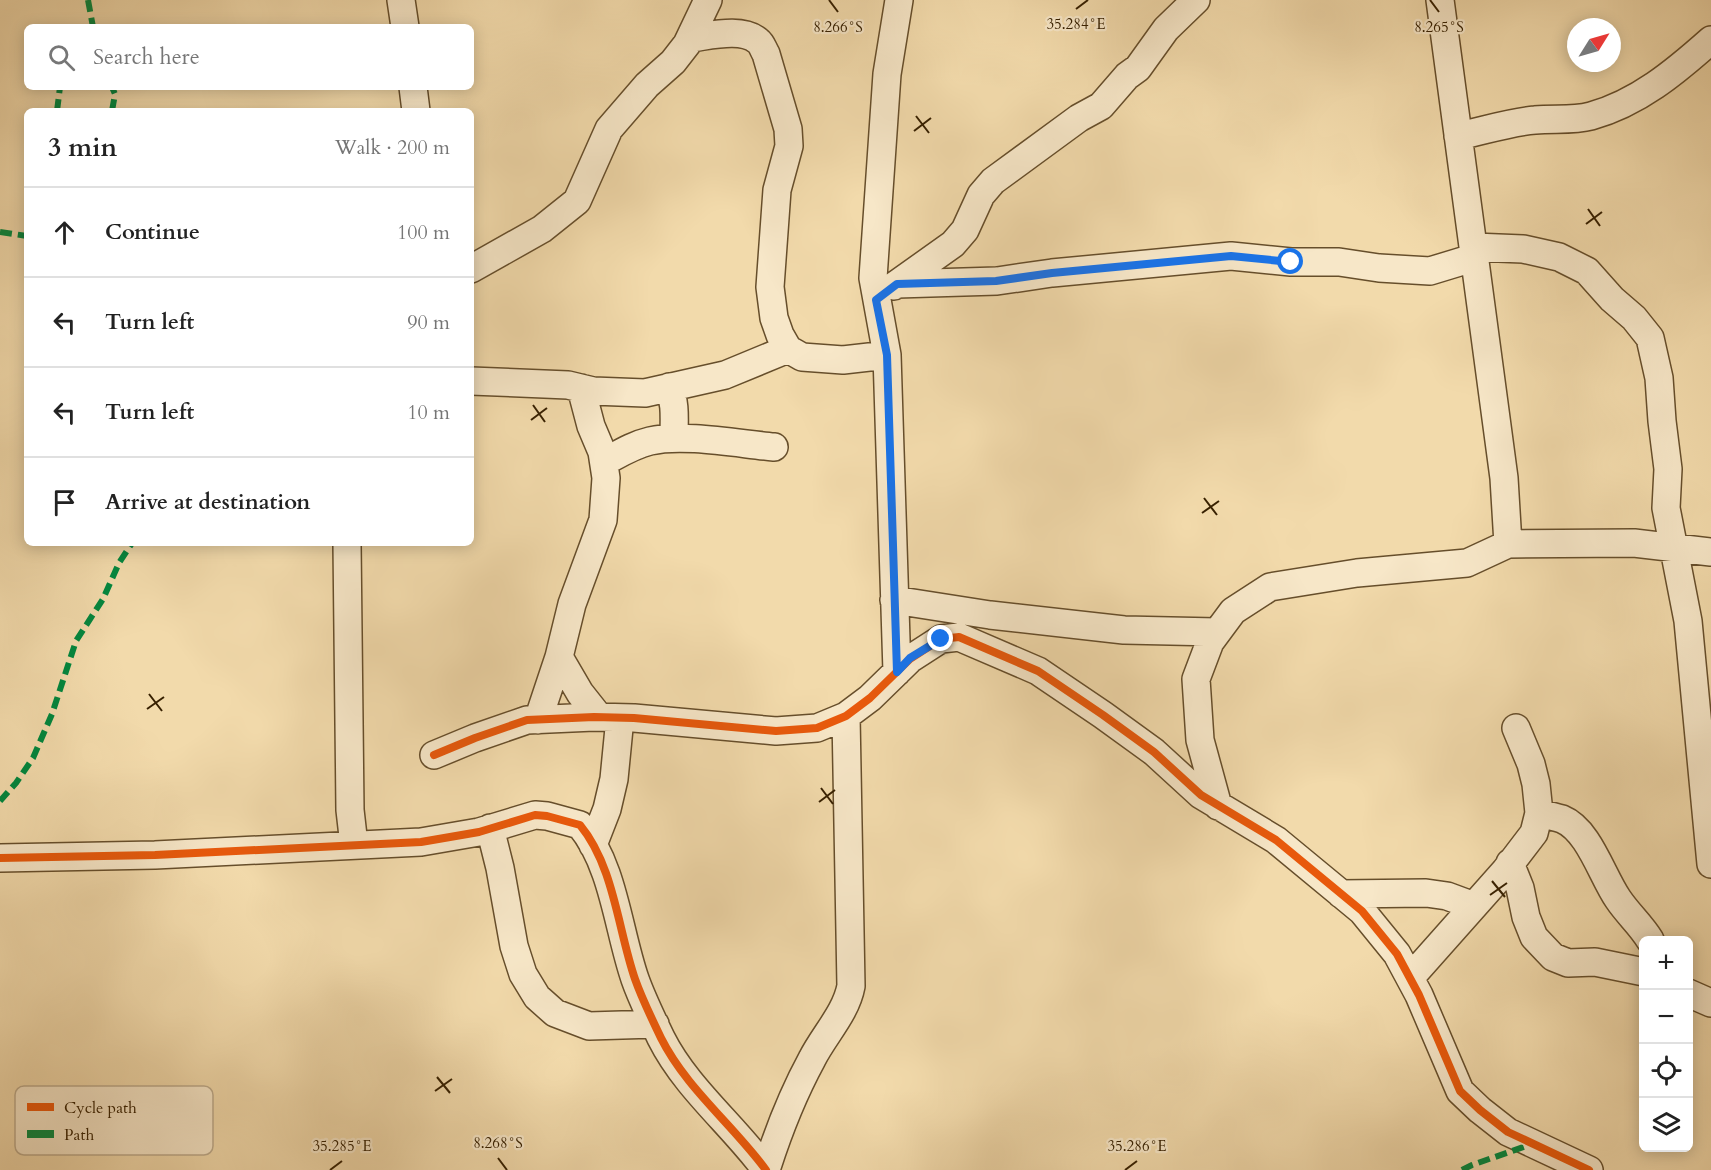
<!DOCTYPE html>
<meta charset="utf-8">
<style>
body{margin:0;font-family:Cardo,serif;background:#f6f6f6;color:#222}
.controls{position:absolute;right:18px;bottom:18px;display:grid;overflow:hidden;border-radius:9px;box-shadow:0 3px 15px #0003}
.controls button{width:54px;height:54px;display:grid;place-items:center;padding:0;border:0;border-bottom:2px solid #e0e0e0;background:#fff;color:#222;font:30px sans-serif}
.compass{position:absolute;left:1567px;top:18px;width:54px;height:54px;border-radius:50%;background:#fff;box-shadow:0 3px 15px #0003;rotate:53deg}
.stop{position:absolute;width:18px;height:18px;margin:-14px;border:4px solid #1a73e8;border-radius:50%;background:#fff}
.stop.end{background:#1a73e8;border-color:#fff;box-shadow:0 2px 6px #0008}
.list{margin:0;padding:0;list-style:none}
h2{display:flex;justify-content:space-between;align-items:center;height:78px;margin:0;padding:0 24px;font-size:26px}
h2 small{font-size:20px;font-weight:400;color:#767676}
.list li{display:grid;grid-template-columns:39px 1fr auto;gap:18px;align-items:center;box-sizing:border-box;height:90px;padding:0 24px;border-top:2px solid #e0e0e0}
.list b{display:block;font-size:22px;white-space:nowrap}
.list em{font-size:20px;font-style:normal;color:#767676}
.icon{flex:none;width:33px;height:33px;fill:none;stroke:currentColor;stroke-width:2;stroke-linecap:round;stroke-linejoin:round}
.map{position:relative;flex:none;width:1711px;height:1170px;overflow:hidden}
.search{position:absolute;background:#fff;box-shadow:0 3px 15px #0003;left:24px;top:24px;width:450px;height:66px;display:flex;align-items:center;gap:15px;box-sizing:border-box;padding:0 21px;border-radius:9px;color:#767676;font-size:22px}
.panel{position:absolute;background:#fff;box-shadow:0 3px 15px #0003;left:24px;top:108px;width:450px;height:438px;border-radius:9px}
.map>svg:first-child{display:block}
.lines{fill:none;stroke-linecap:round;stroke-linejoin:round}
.street-casing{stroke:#664e2b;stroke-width:30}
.street{stroke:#f7e7c8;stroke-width:27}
.quiet{stroke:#00873e;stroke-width:6;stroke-dasharray:12 6;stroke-linecap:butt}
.cycleway-casing{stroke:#f7e7c8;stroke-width:11}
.cycleway{stroke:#e8590c;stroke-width:8}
.route{stroke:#1a73e8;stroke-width:8}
.ticks{fill:none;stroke:#372000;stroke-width:2}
.key{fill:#f7e7c8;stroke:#bdab8c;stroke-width:1.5}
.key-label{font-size:16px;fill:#372000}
.ticks-label{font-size:15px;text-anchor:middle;fill:#372000;stroke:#f7e7c8;stroke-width:4.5;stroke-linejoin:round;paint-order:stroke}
</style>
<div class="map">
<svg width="1711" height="1170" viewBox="0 0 1711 1170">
<rect width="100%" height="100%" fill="#f2daab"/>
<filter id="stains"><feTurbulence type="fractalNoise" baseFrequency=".00333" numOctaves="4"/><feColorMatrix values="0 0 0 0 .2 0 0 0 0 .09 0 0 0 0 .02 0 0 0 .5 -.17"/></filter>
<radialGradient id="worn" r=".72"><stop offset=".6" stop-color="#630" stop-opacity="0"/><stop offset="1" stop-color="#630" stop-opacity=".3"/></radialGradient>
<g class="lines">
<defs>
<path id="street" d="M401,0L405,27
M1440,0L1504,478L1508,544
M690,38C709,36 742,27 758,41C762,44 763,49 766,54L788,129L789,146L777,190L770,287L774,318L780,335L788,349L802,357L843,360L887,355
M413,87L416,111
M1458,136C1483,131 1510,122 1535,120C1554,118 1572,121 1591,116C1638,103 1675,72 1711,40
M1474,247L1523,249L1559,257L1587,271L1612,299L1634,318L1650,338L1659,378L1662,421L1668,469L1666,508L1688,621L1711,864
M471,269L542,229L577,201L609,129L647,85L673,62L687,44L708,0
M897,284L997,281L1052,273L1231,256L1291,262H1339L1379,268L1430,271L1476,257
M894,286L953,244L965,230L981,195L993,181L1079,118L1101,106L1127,76L1138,68L1166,29L1196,0
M471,381L568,385L593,391L645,393L725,375L788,349
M669,387C676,404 674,419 674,438
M604,462C619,454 633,445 650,441C683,433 740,444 774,447
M347,543L350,810L354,845
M894,600L990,615L1124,630L1217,632
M559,657L580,693L599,717
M897,672L887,355L873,278L887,74L899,0
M538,720L559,657L572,604L603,520L606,478L602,452L591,426L581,388
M434,755L475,738L527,720L594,717L634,718L776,731L817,728L846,716L870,698L910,659L941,639L959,637L1038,671L1103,715L1154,752L1201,795L1276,840L1362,911L1397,954L1419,995L1460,1091L1480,1110L1508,1132L1589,1170
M1218,806L1200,740L1196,679L1210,642L1233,611L1270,587L1357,573L1467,563L1508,544L1634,543L1711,552
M1539,813C1547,815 1555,817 1562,819C1589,830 1602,876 1618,899C1628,914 1641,925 1650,940
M490,828L500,868L514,946L523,974L537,997L555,1013L589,1026L655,1024
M593,845L607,809L614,779L620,718
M0,858L155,855L421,842L479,832L535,815L547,816L580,825C614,866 618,930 635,979C642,999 652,1019 661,1038C686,1088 733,1125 766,1170
M1510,863L1520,888L1526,917L1534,937L1553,957L1568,963L1595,962L1644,972
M1341,894L1426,893L1447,896L1474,906
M1410,978L1505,871L1534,833L1539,813L1536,784L1531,764L1516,728
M1688,993L1711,1003
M766,1170C778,1132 793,1094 812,1059C824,1035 846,1013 851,986L846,716"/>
</defs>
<!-- street casing -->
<use href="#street" class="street-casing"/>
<!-- street -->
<use href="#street" class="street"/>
<!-- quiet -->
<path class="quiet" d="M88,0L93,27
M57,111L60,87
M112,111L115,94L112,87
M0,232L27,236
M0,801L16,783L33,758L52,714L76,641L103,599L119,563L132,543
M1462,1170L1472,1165L1532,1144"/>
<defs>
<path id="cycleway" d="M434,755L475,738L527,720L594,717L634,718L776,731L817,728L846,716L870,698L910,659L941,639L959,637L1038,671L1103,715L1154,752L1201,795L1276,840L1362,911L1397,954L1419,995L1460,1091L1480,1110L1508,1132L1589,1170
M0,858L155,855L421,842L479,832L535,815L547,816L580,825C614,866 618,930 635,979C642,999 652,1019 661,1038C686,1088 733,1125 766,1170"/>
</defs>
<!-- cycleway casing -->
<use href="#cycleway" class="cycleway-casing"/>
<!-- cycleway -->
<use href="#cycleway" class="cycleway"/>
</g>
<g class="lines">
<!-- route -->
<path class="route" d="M941,639L910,658L897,672L887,355L876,300L897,284L996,281L1052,273L1231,256L1291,262"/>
</g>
<!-- ticks -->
<path class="ticks" d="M829,0L838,12M1430,0L1439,12M1076,9L1088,0M916,116L929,133M914,131L931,118M1588,209L1600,226M1586,224L1602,212M533,405L545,422M531,420L547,408M1204,498L1217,515M1202,513L1219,501M149,694L162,711M147,709L164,697M821,788L833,804M819,802L835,790M1492,881L1505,897M1490,895L1507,883M437,1077L450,1093M435,1091L452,1079M498,1158L507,1170M330,1170L342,1161M1125,1170L1137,1161"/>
<!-- legend -->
<rect x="15" y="1086" width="198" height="69" rx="9" class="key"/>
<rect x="27" y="1103" width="27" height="8" fill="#e8590c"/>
<rect x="27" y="1130" width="27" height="8" fill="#00873e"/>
<g class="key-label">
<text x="64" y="1113">Cycle path</text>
<text x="64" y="1140">Path</text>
</g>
<g class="ticks-label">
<text x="1076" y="29">35.284°E</text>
<text x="838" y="32">8.266°S</text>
<text x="1439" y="32">8.265°S</text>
<text x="498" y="1148">8.268°S</text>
<text x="342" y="1151">35.285°E</text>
<text x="1137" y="1151">35.286°E</text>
</g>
<rect width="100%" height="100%" filter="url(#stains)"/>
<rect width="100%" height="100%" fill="url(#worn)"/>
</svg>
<div class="controls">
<button>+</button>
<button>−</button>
<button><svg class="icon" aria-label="locate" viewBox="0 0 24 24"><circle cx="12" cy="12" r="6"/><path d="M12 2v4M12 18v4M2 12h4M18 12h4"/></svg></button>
<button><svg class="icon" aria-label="layers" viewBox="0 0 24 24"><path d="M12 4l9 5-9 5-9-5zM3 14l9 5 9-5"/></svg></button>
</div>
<svg class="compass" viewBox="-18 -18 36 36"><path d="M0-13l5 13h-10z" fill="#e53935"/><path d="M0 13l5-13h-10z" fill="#767676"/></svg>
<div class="stop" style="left:1291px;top:262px"></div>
<div class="stop end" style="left:941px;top:639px"></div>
<div class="search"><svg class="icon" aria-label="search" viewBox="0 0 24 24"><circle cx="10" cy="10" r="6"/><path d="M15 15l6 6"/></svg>Search here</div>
<section class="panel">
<h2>3 min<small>Walk · 200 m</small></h2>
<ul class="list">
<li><svg class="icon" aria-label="ahead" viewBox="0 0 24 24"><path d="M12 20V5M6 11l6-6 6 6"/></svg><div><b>Continue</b></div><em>100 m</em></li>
<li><svg class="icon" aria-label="left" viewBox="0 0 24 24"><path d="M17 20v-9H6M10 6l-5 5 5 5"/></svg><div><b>Turn left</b></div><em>90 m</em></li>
<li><svg class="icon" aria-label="left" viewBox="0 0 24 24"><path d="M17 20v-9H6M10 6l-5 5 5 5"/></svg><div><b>Turn left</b></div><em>10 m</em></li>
<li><svg class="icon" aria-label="arrive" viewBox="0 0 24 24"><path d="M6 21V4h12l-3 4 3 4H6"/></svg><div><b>Arrive at destination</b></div></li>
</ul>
</section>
</div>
